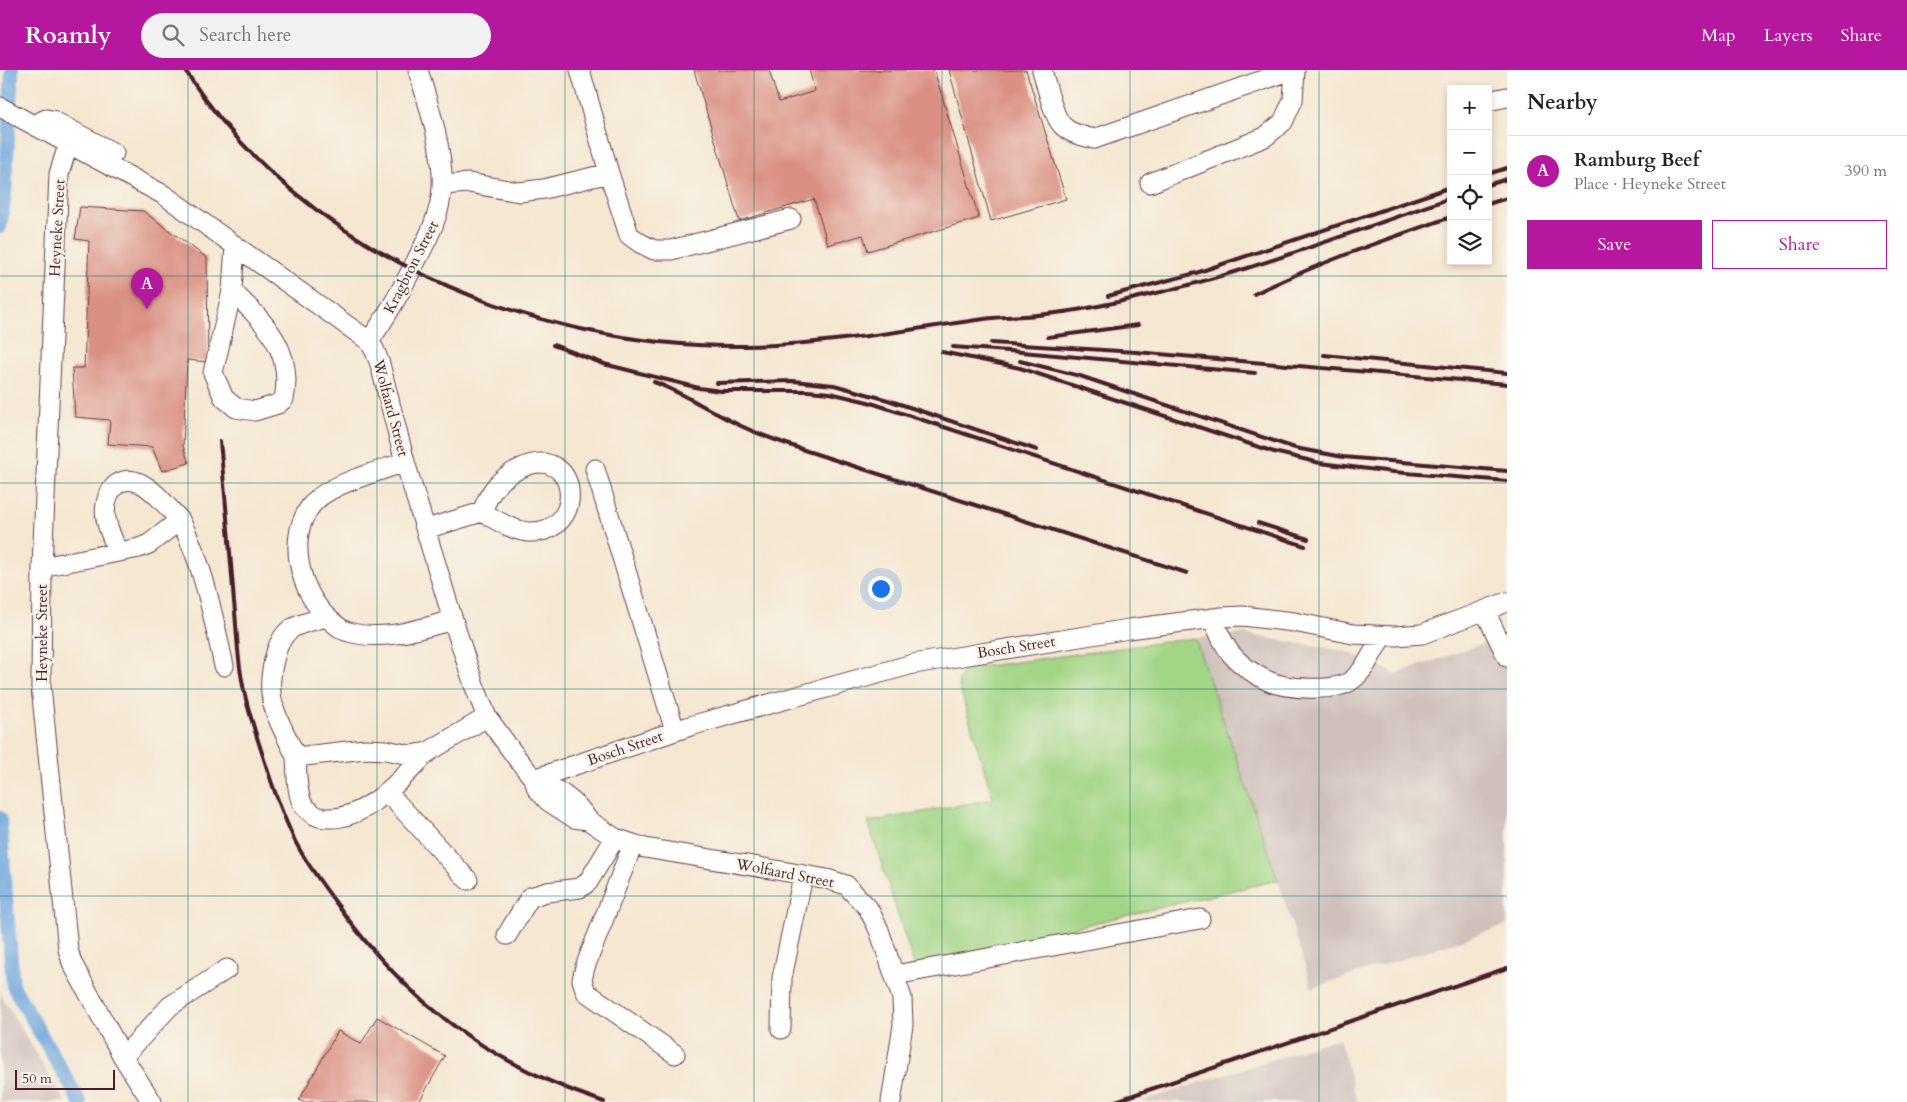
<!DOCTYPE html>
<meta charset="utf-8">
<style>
body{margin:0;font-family:Cardo,serif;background:#f2f2f2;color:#202124}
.controls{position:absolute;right:15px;top:15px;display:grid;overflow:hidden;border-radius:0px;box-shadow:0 2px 8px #0003}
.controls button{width:45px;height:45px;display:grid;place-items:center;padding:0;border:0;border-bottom:1px solid #e0e0e0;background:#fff;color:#202124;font:25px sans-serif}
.scale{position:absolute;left:15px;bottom:12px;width:100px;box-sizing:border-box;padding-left:5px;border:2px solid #4a1f2b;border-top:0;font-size:14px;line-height:18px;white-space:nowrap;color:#4a1f2b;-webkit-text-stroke:4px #f7f3e8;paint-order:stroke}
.you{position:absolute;left:880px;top:518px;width:18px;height:18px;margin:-12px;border:4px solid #fff;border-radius:50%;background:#1a73e8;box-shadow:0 0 0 8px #1a73e833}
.badge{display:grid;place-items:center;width:32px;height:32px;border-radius:50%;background:#b5179e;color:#fff;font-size:16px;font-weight:700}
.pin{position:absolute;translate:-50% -41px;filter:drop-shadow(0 1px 2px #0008)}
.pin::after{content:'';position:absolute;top:26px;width:18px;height:15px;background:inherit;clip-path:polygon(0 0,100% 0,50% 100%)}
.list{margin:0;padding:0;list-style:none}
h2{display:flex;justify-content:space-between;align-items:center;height:65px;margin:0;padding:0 20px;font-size:21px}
h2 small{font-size:16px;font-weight:400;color:#757577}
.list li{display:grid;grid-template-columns:32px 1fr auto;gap:15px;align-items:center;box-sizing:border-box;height:70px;padding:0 20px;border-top:1px solid #e0e0e0}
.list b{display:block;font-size:19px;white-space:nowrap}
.list p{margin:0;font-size:16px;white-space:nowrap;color:#757577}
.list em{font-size:16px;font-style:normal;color:#757577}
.actions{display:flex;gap:10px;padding:15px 20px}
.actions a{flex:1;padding:11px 0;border:1px solid #b5179e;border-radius:0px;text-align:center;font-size:18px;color:#b5179e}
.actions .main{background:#b5179e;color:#fff}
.icon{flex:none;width:28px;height:28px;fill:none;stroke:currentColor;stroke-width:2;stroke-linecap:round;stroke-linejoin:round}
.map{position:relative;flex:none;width:1507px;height:1032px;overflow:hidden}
header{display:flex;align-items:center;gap:30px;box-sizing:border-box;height:70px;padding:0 25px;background:#b5179e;color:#fff}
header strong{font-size:24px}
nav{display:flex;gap:28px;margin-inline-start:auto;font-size:18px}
.search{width:350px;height:45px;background:#f2f2f2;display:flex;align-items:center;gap:12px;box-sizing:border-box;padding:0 18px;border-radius:28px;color:#757577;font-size:19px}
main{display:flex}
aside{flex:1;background:#fff}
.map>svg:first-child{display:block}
.industrial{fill:#cfc0bb}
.green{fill:#a2d585;stroke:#767a58}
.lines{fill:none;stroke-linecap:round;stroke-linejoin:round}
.canal{stroke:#72a8df;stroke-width:14}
.building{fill:#da8f82}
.minor-casing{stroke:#643d44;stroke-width:21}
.minor{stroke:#fff;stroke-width:19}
.rail{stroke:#4a1f2b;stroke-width:4}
.grid{fill:none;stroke:#0f766e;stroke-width:1;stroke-opacity:0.55}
.labels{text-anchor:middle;stroke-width:4.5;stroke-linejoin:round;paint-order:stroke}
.street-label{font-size:15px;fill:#4a1f2b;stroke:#f7f3e8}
</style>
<header>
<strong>Roamly</strong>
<div class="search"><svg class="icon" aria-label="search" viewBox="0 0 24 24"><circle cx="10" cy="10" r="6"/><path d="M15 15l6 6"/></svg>Search here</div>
<nav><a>Map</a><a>Layers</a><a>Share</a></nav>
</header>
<main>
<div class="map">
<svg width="1507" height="1032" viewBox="0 0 1507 1032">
<rect width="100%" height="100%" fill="#f7f3e8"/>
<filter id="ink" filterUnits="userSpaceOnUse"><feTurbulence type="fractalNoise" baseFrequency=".02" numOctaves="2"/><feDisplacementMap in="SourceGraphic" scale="10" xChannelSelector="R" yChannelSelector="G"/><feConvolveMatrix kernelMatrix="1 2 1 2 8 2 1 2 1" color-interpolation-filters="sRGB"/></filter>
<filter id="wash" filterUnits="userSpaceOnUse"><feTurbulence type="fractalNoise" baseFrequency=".0096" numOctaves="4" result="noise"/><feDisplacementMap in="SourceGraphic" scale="20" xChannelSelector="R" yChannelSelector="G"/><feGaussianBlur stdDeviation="1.12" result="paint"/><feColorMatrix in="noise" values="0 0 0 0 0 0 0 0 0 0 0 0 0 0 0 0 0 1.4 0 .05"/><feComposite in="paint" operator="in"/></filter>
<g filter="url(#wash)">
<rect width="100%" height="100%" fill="#f5e7d2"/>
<!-- industrial -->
<path class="industrial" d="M1244,564L1348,582L1396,604L1507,565V855L1312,918L1278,810L1194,568Z
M0,920L1,925L65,1032H0Z
M1339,968L1357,1032H1139Z"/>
<!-- green -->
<path class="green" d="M1195,568L1278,810L914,895L868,752L993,729L958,612L964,599Z"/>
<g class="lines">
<!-- canal -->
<path class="canal" d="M0,157L5,123L12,0
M0,748L13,916L80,1032"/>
</g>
<g id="blocks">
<!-- building -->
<path class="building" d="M694,0H769L779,32L815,21L809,0H934L979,148L868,181L863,165L828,175L814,129L739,151Z
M949,0H1026L1066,129L991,151Z
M80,137L143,141L207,188L208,292L187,290L183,376L189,393L162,401L152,377L108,374L110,350L75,347L72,298H84L89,171L75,169Z
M377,947L445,986L419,1032H303L299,1030L338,961L361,974Z"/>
</g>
</g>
<g filter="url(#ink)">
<use href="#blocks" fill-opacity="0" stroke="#643d44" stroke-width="1"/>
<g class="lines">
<defs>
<path id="minor" d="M1042,0C1046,13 1053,46 1062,55C1070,64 1083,66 1094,69L1292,0
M1488,31L1507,27
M0,37L164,125L369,271L375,281L380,294L405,392L453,550L474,615L487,647L516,687L534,709L537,719L548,731L574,748L588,750L615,768L645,778L782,801L827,809L846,815L868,838L879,860L902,928L903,955L891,1032
M38,53L46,49L52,50L114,83
M69,72L59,104L42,497L41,617L68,879L72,893L123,987L152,1032
M609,103L629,165L640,173L654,180H671L791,149
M1150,113L1265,67L1283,52L1293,30L1295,0
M442,115L469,113L519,122L544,119L609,103L580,0
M232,221C265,253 294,280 284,329L278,334L255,341L236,338L224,328L213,303L232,221L235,175
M369,271C387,247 400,222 414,195C427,170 441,145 442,116C444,82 428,33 418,0
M405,392C380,401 333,413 315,431C284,464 299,523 330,550C335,554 342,561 349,562C384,572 418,559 453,550
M595,399L675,661
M180,450C204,495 213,547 224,596
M426,459L482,442C496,450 511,460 528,462C589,465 579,371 521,398C500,408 490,420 482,442
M42,497L139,478L149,474L180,450C168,438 155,420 140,413C115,402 102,428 106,449C108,460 114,472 118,482
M1485,541L1507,587
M327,547C316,550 300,553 291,559C274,570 268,611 272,630C276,650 288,668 296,687L365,679L386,680L410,685L428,682L487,647
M1212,548C1218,560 1223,575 1232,585C1241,595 1254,604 1266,610C1284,619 1335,623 1352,610C1366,599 1373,582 1382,566
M296,687C297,701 296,719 302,733C305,739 313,745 319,747C362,756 401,709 428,682
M534,709L690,656L913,594L1129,559L1222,547L1243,546L1294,552L1353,564L1395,566L1422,564L1507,532
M534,709C556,718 576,730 588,750
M387,722L468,810
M633,774L585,897L582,910L586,922L675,984
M507,865L530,827L547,822L580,818L588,812L615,768
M895,905L1200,849
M781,959L782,908L803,806
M123,987L170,936L227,899"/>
</defs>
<!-- minor casing -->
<use href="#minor" class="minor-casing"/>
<!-- minor -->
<use href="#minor" class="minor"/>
<!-- rail -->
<path class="rail" d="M185,0C301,182 533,279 744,276C825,275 905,260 984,249C1005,246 1026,247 1046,244C1080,241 1115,233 1148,225C1251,202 1351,162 1451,128
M1488,104L1507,98
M1488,115L1507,109
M1488,134L1507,128
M1254,224C1318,193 1384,170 1451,147
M1108,226L1196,203L1451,117
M1048,267L1138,255
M991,273L1136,282L1507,314
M553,275L607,295
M953,277L1022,282L1255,303
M942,282L1020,298L1274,382L1320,393L1393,402L1507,411
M1324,285L1507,303
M1020,291L1080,306L1295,378L1343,387L1507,401
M600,293L699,318L721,321H808L830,323L868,332L1305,476
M654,312C681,322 705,338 731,351C755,364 781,372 807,381L1187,503
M717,313L793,311L834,315L888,330L1037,380
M220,371C225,425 230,478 234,532C237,558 237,585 242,610C246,636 255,661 263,686C272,715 282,744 295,771C307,795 323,815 339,837C409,934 490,994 604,1032
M1258,453L1308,469
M1113,1032L1507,898"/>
</g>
</g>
<!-- grid -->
<path class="grid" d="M188,0V1032M377,0V1032M565,0V1032M754,0V1032M942,0V1032M1130,0V1032M1319,0V1032M0,206H1507M0,413H1507M0,619H1507M0,826H1507"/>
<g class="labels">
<!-- street labels -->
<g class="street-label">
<text transform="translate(57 158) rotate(-87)" y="5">Heyneke Street</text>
<text transform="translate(411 197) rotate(-63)" y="5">Kragbron Street</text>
<text transform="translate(391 338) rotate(75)" y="5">Wolfaard Street</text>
<text transform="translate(42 563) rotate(-90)" y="5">Heyneke Street</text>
<text transform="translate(1016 577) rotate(-9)" y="5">Bosch Street</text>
<text transform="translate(625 678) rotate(-19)" y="5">Bosch Street</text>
<text transform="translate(785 803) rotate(11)" y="5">Wolfaard Street</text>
</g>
</g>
</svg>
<div class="controls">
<button>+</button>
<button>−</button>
<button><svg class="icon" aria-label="locate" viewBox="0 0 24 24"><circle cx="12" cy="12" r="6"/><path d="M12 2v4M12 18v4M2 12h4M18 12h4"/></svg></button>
<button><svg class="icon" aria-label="layers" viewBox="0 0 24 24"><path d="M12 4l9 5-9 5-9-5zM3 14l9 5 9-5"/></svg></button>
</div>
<div class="scale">50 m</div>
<div class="you"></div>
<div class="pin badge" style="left:147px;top:239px">A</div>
</div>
<aside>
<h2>Nearby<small></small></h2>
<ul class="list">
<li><span class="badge">A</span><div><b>Ramburg Beef</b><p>Place · Heyneke Street</p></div><em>390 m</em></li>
</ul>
<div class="actions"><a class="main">Save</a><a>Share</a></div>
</aside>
</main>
